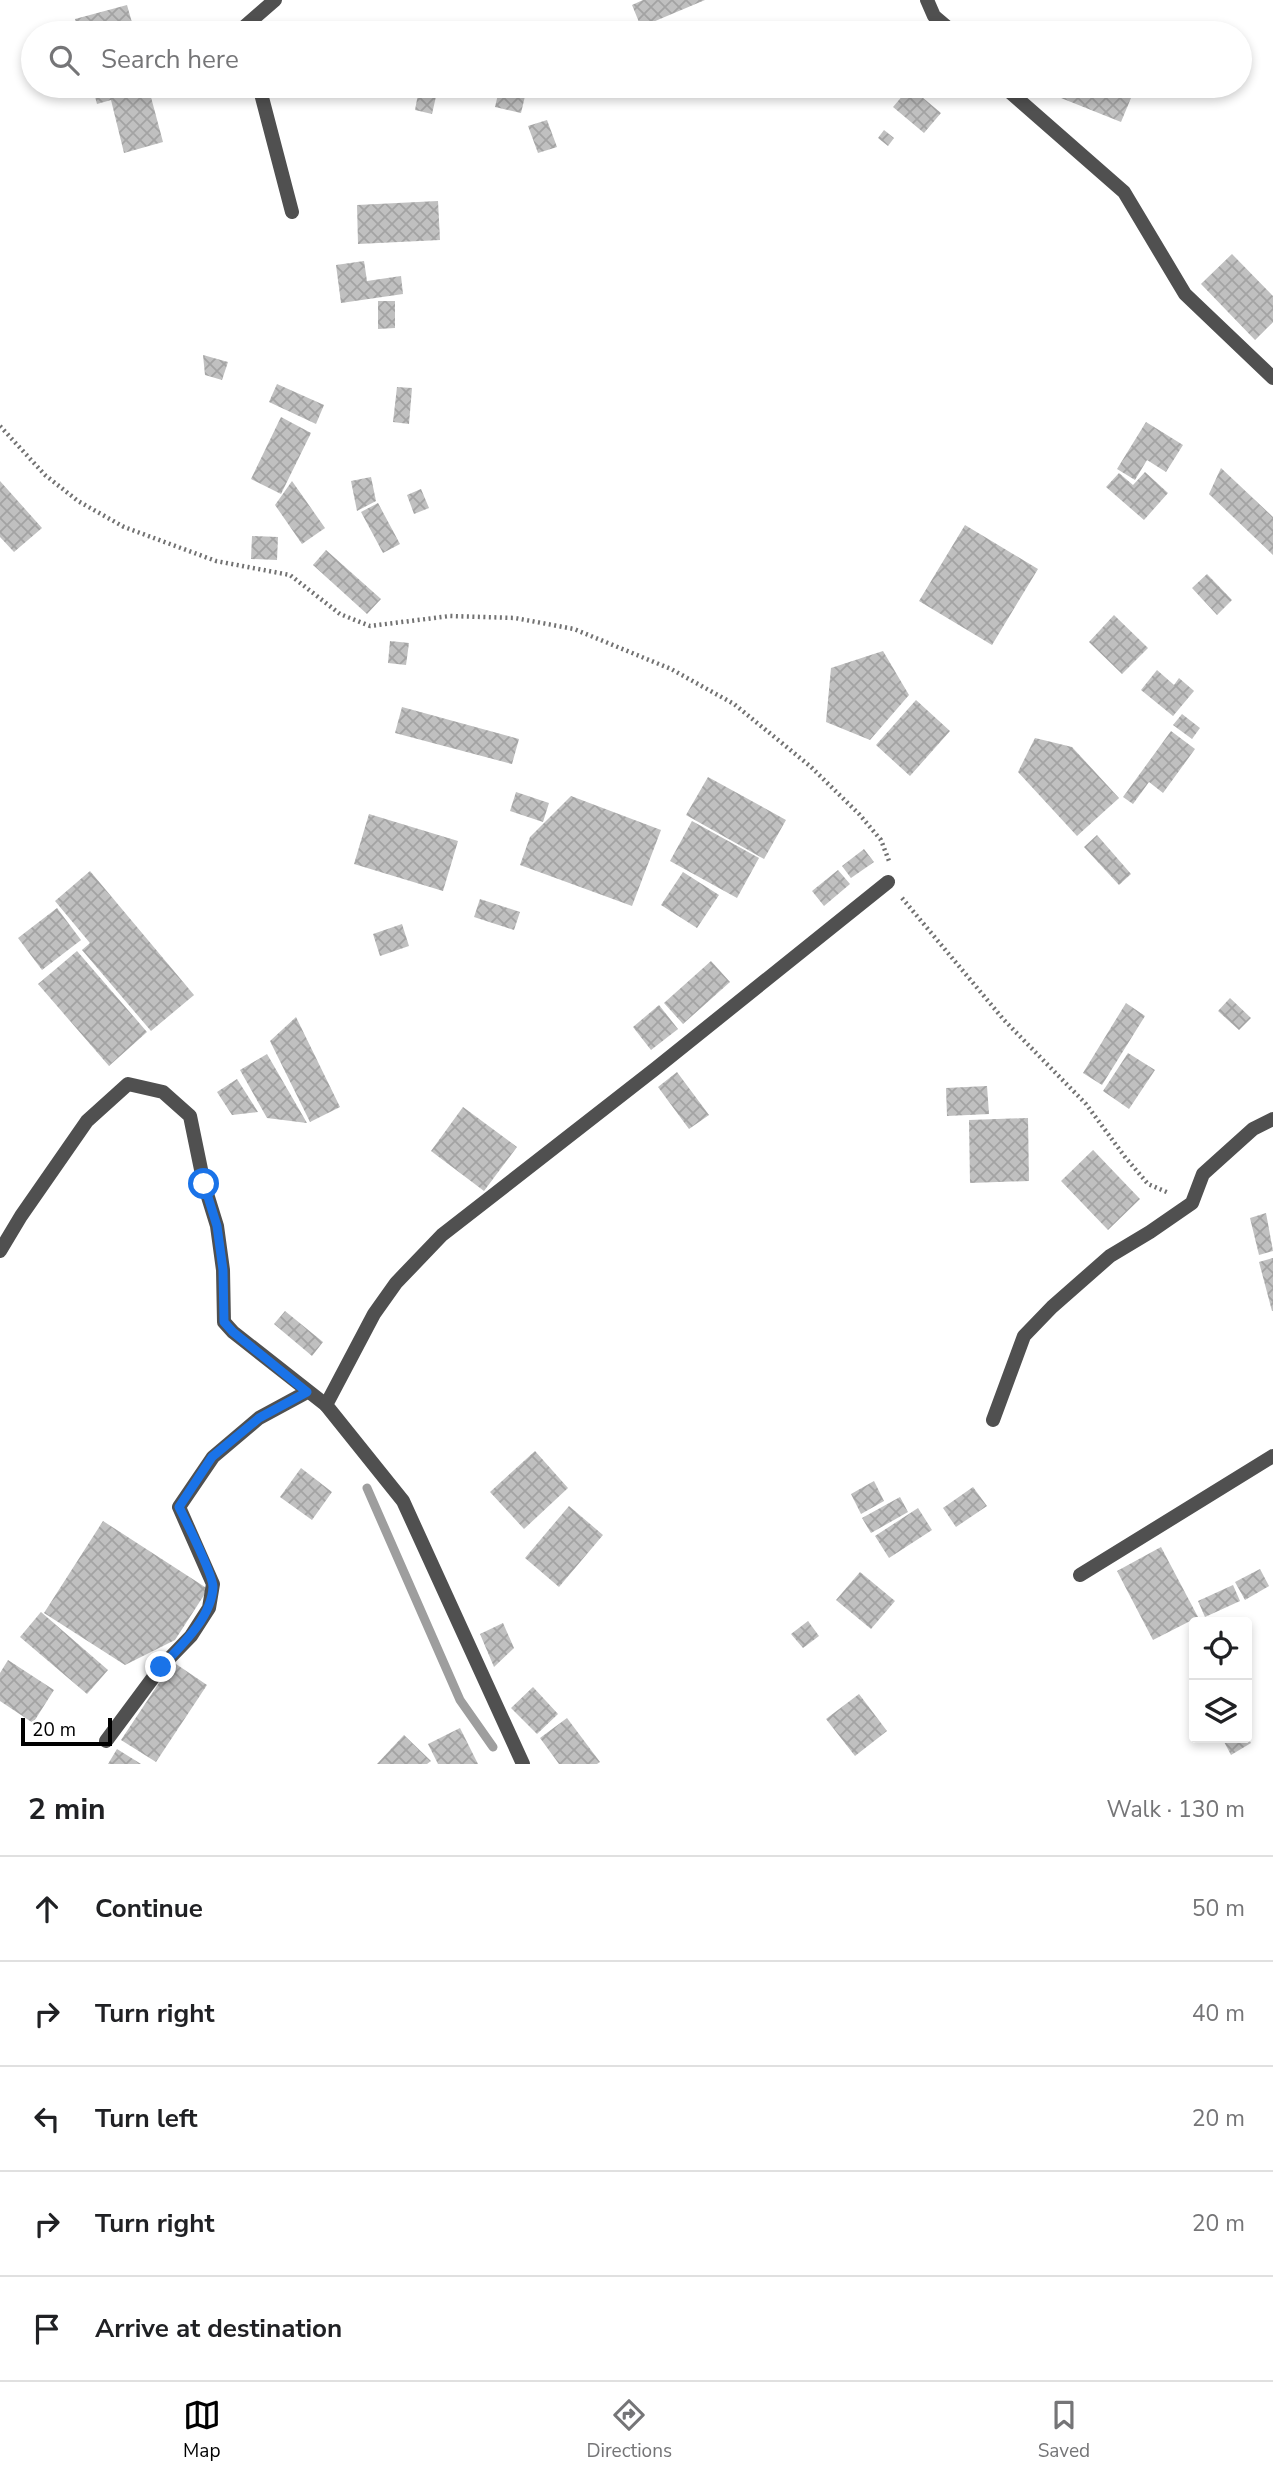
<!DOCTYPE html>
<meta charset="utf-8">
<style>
body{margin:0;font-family:"Nunito Sans",sans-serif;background:#f6f6f6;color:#202124}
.controls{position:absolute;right:21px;bottom:21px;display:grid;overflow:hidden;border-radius:7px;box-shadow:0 4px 10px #0003}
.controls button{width:63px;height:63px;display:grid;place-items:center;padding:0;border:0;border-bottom:2px solid #e0e0e0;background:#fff;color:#202124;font:35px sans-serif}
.scale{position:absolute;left:21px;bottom:18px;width:91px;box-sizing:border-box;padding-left:7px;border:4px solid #000;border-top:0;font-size:19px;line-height:24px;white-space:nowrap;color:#000;-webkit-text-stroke:5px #fff;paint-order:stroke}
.stop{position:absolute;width:21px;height:21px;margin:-16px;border:5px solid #1a73e8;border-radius:50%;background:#fff}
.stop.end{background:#1a73e8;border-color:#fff;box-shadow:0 2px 7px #0008}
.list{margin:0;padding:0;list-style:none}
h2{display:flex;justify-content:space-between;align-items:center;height:91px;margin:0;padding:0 28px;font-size:30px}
h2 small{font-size:23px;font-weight:400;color:#757577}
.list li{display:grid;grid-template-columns:46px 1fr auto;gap:21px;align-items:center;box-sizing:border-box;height:105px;padding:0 28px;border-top:2px solid #e0e0e0}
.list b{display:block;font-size:26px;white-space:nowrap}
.list em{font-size:23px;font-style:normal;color:#757577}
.icon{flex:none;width:38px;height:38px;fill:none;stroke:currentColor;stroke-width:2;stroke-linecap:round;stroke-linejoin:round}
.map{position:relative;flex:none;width:1273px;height:1764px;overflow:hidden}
.search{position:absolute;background:#fff;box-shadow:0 4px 10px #0003;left:21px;right:21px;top:21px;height:77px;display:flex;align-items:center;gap:18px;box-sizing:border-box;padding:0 24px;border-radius:38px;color:#757577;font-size:26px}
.sheet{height:616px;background:#fff}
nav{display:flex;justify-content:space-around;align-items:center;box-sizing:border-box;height:98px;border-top:2px solid #e0e0e0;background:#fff;font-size:19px;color:#757577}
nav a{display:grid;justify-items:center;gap:4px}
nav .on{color:#000}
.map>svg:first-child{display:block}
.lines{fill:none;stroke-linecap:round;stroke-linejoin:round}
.stream{stroke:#9e9e9e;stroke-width:9}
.building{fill:url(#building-cross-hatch)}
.path{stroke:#727272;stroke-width:4.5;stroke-dasharray:2 3.5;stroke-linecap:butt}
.service{stroke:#505050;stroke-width:14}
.minor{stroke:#505050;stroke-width:14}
.route{stroke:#1a73e8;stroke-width:9}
</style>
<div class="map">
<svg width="1273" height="1764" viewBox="0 0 1273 1764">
<defs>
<pattern id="building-cross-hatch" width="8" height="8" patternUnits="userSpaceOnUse" patternTransform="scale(1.75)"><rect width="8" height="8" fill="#c0c0c0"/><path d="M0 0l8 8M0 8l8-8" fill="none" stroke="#a3a3a3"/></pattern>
</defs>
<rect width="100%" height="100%" fill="#fff"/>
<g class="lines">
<!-- stream -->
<path class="stream" d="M367,1488L460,1700L493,1747"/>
</g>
<!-- building -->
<path class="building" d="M643,0H705L641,27L632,5Z
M127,5L135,33H79L75,19Z
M92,86H148L163,142L124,153L111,100L97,104Z
M500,86L526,92L521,113L495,107Z
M1031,86H1136L1121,122Z
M910,87L941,113L924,133L893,107Z
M419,89L437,92L432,114L415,110Z
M547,120L557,147L538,153L528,126Z
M884,130L894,138L888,146L878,138Z
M438,201L440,240L358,244L357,205Z
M1232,254L1273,296V322L1255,340L1201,284Z
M364,261L367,281L401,276L403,294L341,303L336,265Z
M378,301H395V328L378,329Z
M203,355L228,362L222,380L205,375Z
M277,384L324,405L316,424L269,402Z
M397,387L412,388L409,424L393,422Z
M281,417L311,433L281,494L251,479Z
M1146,422L1183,445L1166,472L1147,460L1135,480L1117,469Z
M1221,468L1273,517V555L1209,494Z
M1145,472L1168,493L1144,520L1106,487L1119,473L1133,485Z
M371,477L376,501L357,511L351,481Z
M0,481L42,528L14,552L0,537Z
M292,481L325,528L302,544L275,505Z
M421,489L429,508L414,514L407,495Z
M378,503L400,544L383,553L361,512Z
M965,525L1038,569L992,645L919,601Z
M252,536L278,537L277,560L251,559Z
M326,550L381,599L367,614L313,565Z
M1207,574L1232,600L1217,615L1192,588Z
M1114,615L1148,648L1122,674L1089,642Z
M390,641L409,643L406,665L388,663Z
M883,651L909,695L870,740L826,722L831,668Z
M1157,670L1174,685L1179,678L1194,691L1173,716L1141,690Z
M916,700L950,731L910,776L876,745Z
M402,707L519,739L512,764L395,733Z
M1182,714L1200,728L1192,739L1173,725Z
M1171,731L1195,749L1163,793L1149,782L1133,804L1123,797Z
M1035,738L1072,747L1119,798L1077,836L1018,772Z
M708,777L786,820L764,859L686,815Z
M516,792L549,803L543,822L510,811Z
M571,796L661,830L632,906L520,865L530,837Z
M369,814L458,841L443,891L354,864Z
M692,821L759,858L737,898L670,861Z
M1097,835L1131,874L1119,885L1084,847Z
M864,849L874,862L851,878L842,866Z
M838,870L850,884L824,906L812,891Z
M90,871L194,995L151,1031L82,950L90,943L55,901Z
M683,872L719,895L697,928L661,905Z
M480,899L520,912L514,930L474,917Z
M57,908L81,940L42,970L18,938Z
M402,924L409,946L380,956L373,934Z
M77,951L147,1032L109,1066L38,984Z
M711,961L730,982L683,1024L664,1003Z
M1230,998L1251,1018L1239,1030L1218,1011Z
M1126,1003L1145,1016L1102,1085L1083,1073Z
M659,1005L678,1029L651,1050L633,1027Z
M296,1017L340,1107L310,1122L270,1041Z
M1128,1053L1155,1070L1129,1109L1103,1091Z
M267,1054L307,1123L267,1118L240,1070Z
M677,1072L709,1115L689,1129L658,1087Z
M237,1079L258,1112L232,1115L217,1092Z
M987,1086L989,1114L947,1116L946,1088Z
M463,1107L517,1147L484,1191L431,1151Z
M1028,1118L1029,1181L970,1183L969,1120Z
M1093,1150L1140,1199L1108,1230L1061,1181Z
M1266,1213L1273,1251L1259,1255L1250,1218Z
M1273,1258V1311H1272L1259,1262Z
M285,1311L323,1342L312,1356L274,1324Z
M535,1451L568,1488L524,1529L490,1492Z
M301,1468L332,1492L312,1520L280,1497Z
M874,1481L884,1501L861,1514L851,1494Z
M973,1487L987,1506L956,1527L943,1508Z
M900,1497L908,1512L871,1533L862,1518Z
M569,1506L603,1535L559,1587L525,1558Z
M918,1508L932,1530L889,1558L875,1536Z
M103,1521L208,1589L175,1640L125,1665L44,1613Z
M1161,1547L1198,1617L1153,1640L1117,1571Z
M1260,1569L1269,1586L1245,1600L1235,1582Z
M860,1572L895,1601L871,1629L836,1600Z
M1233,1585L1240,1601L1205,1617L1198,1601Z
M41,1612L108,1670L87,1694L20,1637Z
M808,1621L819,1636L803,1648L791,1634Z
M503,1623L514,1648L494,1667L480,1634Z
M8,1660L54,1690L33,1723L0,1701V1673Z
M173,1662L207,1685L156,1762L121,1740Z
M533,1687L558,1714L537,1734L511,1708Z
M859,1694L887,1731L855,1756L826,1719Z
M567,1718L600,1762L597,1764H559L540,1738Z
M460,1728L478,1764H438L428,1744Z
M404,1735L431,1761L427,1764H377Z
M1222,1738H1248L1251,1743L1231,1755Z
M117,1749L141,1764H108Z"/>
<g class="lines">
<!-- path -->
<path class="path" d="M0,426L45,475L78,501L124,527L216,561L290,575L340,614L370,626L450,616L515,618L574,629L671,669L734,704L810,766L859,814L881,840L889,861
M902,898L1004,1020L1086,1104L1125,1157L1148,1184L1169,1193"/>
<!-- service -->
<path class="service" d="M246,33L244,27L275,0
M259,86L292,212
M0,1251L21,1216L87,1121L128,1084L163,1092L190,1116L204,1184L217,1226L223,1270L224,1322L233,1332L326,1405
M106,1741L161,1667L191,1636L209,1608L213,1584L179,1507L213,1457L259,1418L307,1392"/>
<!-- minor -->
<path class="minor" d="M927,0L934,16L954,33
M1003,86L1124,192L1185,294L1273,378
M993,1420L1024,1336L1052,1307L1110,1256L1150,1232L1192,1203L1203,1174L1253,1129L1273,1119
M1080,1575L1273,1456
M523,1764L403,1501L326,1405L374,1314L396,1283L442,1235L655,1069L888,882"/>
</g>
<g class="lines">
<!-- route -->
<path class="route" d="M161,1667C181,1646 212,1617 213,1587C213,1575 186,1521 179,1507L212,1457L259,1418L307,1392L233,1332L224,1322L223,1270L217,1226L204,1184"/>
</g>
</svg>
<div class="controls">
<button><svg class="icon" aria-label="locate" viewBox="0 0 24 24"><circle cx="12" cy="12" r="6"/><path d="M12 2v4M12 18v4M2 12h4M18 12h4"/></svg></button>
<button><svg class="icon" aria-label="layers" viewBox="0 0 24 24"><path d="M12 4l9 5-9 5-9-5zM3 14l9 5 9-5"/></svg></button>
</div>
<div class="scale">20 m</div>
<div class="stop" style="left:204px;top:1184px"></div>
<div class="stop end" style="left:161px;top:1667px"></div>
<div class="search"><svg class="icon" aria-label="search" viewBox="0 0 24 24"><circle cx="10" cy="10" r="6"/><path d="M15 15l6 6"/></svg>Search here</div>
</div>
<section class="sheet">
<h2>2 min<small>Walk · 130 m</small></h2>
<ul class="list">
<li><svg class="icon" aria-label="ahead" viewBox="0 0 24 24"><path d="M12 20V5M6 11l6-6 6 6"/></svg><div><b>Continue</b></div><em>50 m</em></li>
<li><svg class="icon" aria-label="right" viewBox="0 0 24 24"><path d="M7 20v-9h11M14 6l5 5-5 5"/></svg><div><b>Turn right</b></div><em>40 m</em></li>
<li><svg class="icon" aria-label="left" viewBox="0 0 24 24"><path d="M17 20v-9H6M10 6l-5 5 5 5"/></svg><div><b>Turn left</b></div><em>20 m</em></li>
<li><svg class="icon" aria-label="right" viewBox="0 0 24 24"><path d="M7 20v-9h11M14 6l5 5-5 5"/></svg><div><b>Turn right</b></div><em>20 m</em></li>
<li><svg class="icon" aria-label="arrive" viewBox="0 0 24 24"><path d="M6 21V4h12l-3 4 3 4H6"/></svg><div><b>Arrive at destination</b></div></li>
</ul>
</section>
<nav>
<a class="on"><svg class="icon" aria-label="map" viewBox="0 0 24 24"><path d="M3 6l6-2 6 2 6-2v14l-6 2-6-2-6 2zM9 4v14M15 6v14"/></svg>Map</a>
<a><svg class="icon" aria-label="directions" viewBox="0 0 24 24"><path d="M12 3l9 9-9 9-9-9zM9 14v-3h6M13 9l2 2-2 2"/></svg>Directions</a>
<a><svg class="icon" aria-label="saved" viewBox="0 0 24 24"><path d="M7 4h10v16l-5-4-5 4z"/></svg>Saved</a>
</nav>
